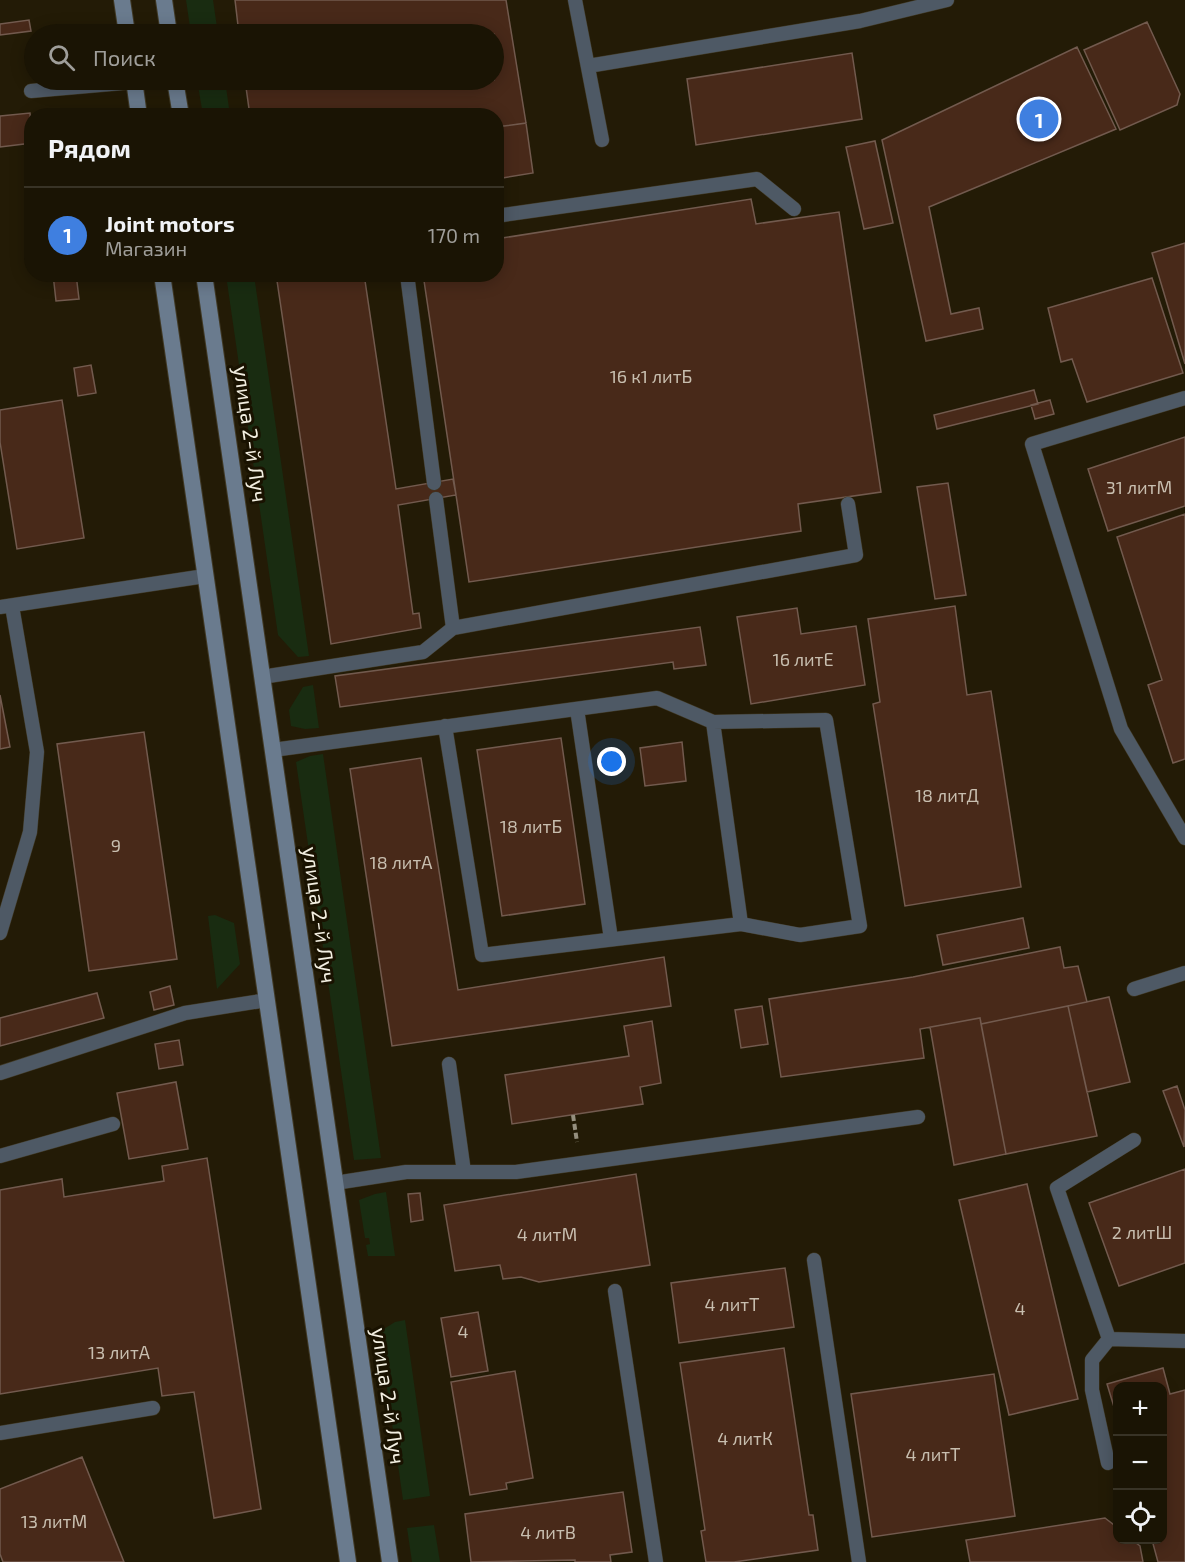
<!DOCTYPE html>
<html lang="ru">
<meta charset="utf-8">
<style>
body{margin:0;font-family:"Exo 2",sans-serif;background:#272113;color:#f1f3f6}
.controls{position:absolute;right:18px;bottom:18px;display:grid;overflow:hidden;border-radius:12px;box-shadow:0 3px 15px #0003}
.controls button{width:54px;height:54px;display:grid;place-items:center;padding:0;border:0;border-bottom:2px solid #383326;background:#1a1404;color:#f1f3f6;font:30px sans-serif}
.you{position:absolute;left:612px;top:762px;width:21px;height:21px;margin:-15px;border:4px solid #fff;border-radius:50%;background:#1a73e8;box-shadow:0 0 0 9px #1a73e833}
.badge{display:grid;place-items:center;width:39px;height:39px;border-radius:50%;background:#d89af8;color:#fff;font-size:20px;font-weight:700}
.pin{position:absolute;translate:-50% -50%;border:3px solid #fff;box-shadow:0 2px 6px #0006}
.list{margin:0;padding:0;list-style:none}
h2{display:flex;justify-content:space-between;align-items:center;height:78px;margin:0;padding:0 24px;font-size:26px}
h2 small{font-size:20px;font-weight:400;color:#9f9e9a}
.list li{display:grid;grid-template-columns:39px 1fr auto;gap:18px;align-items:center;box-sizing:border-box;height:96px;padding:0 24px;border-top:2px solid #383326}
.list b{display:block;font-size:22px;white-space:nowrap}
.list p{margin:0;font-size:20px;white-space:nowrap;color:#9f9e9a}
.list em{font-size:20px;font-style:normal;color:#9f9e9a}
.icon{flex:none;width:33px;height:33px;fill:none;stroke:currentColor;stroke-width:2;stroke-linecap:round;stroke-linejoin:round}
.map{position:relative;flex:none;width:1185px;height:1562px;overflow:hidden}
.search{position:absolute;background:#1a1404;box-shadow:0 3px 15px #0003;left:24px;top:24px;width:480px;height:66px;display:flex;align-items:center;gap:15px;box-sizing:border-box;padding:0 21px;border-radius:33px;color:#9f9e9a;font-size:22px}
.panel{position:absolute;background:#1a1404;box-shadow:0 3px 15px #0003;left:24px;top:108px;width:480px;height:174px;border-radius:24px}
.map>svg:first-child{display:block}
.green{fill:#192c11}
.building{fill:#482919;stroke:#725a4e;stroke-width:1.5}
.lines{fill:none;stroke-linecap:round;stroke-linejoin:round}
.service-casing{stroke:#403925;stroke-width:15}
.secondary-casing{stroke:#403925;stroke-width:18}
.path{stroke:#958f7e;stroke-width:4;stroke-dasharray:6 3;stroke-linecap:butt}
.service{stroke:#4e5965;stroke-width:14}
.secondary{stroke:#6a7b8e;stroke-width:16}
.labels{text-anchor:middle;stroke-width:6;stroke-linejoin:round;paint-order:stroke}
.number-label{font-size:18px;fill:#c8beaf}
.street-label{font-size:21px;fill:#f3efe1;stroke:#191200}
</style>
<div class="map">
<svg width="1185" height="1562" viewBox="0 0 1185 1562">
<rect width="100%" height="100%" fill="#231b06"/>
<!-- green -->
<path class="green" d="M186,0H213L218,34H191Z
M197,80H225L230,115H203Z
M226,275H254L309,656L298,657L278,635Z
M313,685L319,728L305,729L291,726L289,710L303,687Z
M323,754L381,1158L354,1160L296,762L310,756Z
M215,915L234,923L240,964L217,989L208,916Z
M386,1192L395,1256H368L366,1245L370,1244L369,1238H365L359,1200L375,1194Z
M405,1320L430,1496L403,1500L379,1332L395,1322Z
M434,1525L440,1562H412L407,1528Z"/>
<!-- building -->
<path class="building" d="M235,0H506L526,123L496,127V116H250L245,80H494V34H239Z
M29,20L31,31L0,35V24Z
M1147,22L1180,94L1177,105L1120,130L1084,50Z
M1077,47L1116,129L929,207L951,314L979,308L983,329L926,341L882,140Z
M852,53L862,119L696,145L687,79Z
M30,113L32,143L0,147V116Z
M526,123L533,173L496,179V127Z
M875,141L893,223L864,229L846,147Z
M751,199L756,224L839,212L881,492L798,504L801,531L469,582L423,274H496V239Z
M1185,243V364L1152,253Z
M53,274H76L79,299L56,301Z
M276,274H364L396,489L453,479L456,495L398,505L413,614L419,613L421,628L331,644Z
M1152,278L1183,373L1087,402L1072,359L1061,362L1048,308Z
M91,365L96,393L78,396L74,368Z
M1034,390L1038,404L937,429L934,415Z
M62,400L84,538L17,549L0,442V410Z
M1050,400L1054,414L1035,419L1031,405Z
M1185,437V506L1108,531L1088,469Z
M948,483L966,595L935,599L917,487Z
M1185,514V759L1173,763L1148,685L1162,680L1117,537Z
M955,606L967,695L991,691L1021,887L905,906L873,704L880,702L868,619Z
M797,608L801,634L856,626L865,685L751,704L737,617Z
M700,627L706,665L674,669L673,662L340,707L335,676Z
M0,695L10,747L0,749Z
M144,732L177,959L89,971L57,744Z
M561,738L585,904L502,916L477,750Z
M682,742L686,781L645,786L640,748Z
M421,758L458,990L664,957L671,1006L392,1046L350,769Z
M1023,918L1029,948L943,965L937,935Z
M1060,947L1064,968L1078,966L1087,1002L981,1024L980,1018L920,1029L924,1058L781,1077L769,999L913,977Z
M170,986L174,1005L154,1010L150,992Z
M97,993L104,1018L0,1046V1018Z
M1109,997L1130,1082L1087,1092L1068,1006Z
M762,1006L768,1044L741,1048L735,1010Z
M1068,1006L1097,1136L1006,1154L981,1024Z
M980,1018L1006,1154L954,1165L930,1027Z
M652,1021L661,1083L640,1087L643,1104L512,1124L505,1075L629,1056L624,1026Z
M179,1040L183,1065L159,1069L155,1044Z
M176,1082L188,1149L129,1159L117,1093Z
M1177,1086L1185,1110L1184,1147L1163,1091Z
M207,1158L261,1509L214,1518L194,1392L162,1396L158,1368L0,1394V1190L62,1179L64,1197L164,1181L162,1166Z
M1185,1169V1263L1119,1286L1089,1203Z
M636,1174L650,1265L539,1282L521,1277L503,1279L500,1265L455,1271L444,1205Z
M1027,1184L1078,1399L1009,1415L959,1200Z
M420,1193L423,1220L411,1222L408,1194Z
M785,1268L794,1327L679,1343L671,1283Z
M478,1312L488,1371L451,1377L441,1318Z
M784,1348L809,1515H813L818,1550L734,1562H706L701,1531L705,1530L680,1363Z
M1163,1368L1170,1394L1185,1390V1562H1158L1152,1540H1162V1386H1118V1420L1107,1384Z
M515,1371L533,1478L506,1483L507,1489L470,1495L451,1382Z
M994,1374L1015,1516L872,1537L851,1394Z
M82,1457L124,1562H3L0,1554V1489Z
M623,1492L632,1552L610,1555L611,1562H575V1560L471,1562L465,1514Z
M1105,1518L1118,1528V1540H1132L1140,1546L1143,1562H970L966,1540Z"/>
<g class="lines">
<defs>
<path id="service" d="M575,0L602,140
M588,66L860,21L947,0
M31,91L134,82
M496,216L757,179L794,209
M407,274L434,483
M1185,398L1032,444L1121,729L1185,838
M436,499L453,628
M0,607L205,576
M262,677L423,652L453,628L856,555L848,504
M577,709L611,939
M713,722L741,924
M273,750L657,698L713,722L826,720L860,926L800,935L741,924L482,955L445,726
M0,933L30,832L37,752L12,606
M1134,989L1185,973
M449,1064L464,1172
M0,1073L185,1013L267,1000
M1134,1140L1057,1188L1109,1339L1185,1341
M0,1156L113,1124
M335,1183L406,1172H516L918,1117
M814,1260L859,1562
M615,1291L656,1562
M0,1433L153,1408
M1108,1463L1092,1390V1360L1109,1339"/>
<path id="secondary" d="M122,0L127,34
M164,0L169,34
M134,80L139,116
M175,80L181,116
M162,274L348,1562
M204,274L390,1562"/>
</defs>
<!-- service casing -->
<use href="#service" class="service-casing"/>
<!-- secondary casing -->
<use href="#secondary" class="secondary-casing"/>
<!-- path -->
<path class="path" d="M573,1115L577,1142"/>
<!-- service -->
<use href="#service" class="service"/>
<!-- secondary -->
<use href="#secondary" class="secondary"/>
</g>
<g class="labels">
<!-- number labels -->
<g class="number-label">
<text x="651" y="383">16 к1 литБ</text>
<text x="1139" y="494">31 литМ</text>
<text x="803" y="666">16 литЕ</text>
<text x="947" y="802">18 литД</text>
<text x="531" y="833">18 литБ</text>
<text x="116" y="852">9</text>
<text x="401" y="869">18 литА</text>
<text x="1142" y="1239">2 литШ</text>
<text x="547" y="1241">4 литМ</text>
<text x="732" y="1311">4 литТ</text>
<text x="1020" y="1315">4</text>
<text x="463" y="1338">4</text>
<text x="119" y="1359">13 литА</text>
<text x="745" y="1445">4 литК</text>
<text x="933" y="1461">4 литТ</text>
<text x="54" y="1528">13 литМ</text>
<text x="548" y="1539">4 литВ</text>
</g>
<!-- street labels -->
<g class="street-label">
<text transform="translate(250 434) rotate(82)" y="7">улица 2-й Луч</text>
<text transform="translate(319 915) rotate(82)" y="7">улица 2-й Луч</text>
<text transform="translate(388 1396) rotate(82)" y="7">улица 2-й Луч</text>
</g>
</g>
</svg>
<div class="controls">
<button>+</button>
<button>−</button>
<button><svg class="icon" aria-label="locate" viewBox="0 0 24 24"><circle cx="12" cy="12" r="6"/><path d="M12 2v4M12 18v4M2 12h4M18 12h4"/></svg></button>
</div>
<div class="you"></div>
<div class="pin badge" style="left:1039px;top:119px;background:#3f7fe0">1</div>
<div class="search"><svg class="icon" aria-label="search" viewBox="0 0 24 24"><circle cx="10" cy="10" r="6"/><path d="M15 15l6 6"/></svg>Поиск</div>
<section class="panel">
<h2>Рядом<small></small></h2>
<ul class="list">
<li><span class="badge" style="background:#3f7fe0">1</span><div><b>Joint motors</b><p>Магазин</p></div><em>170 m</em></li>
</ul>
</section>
</div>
